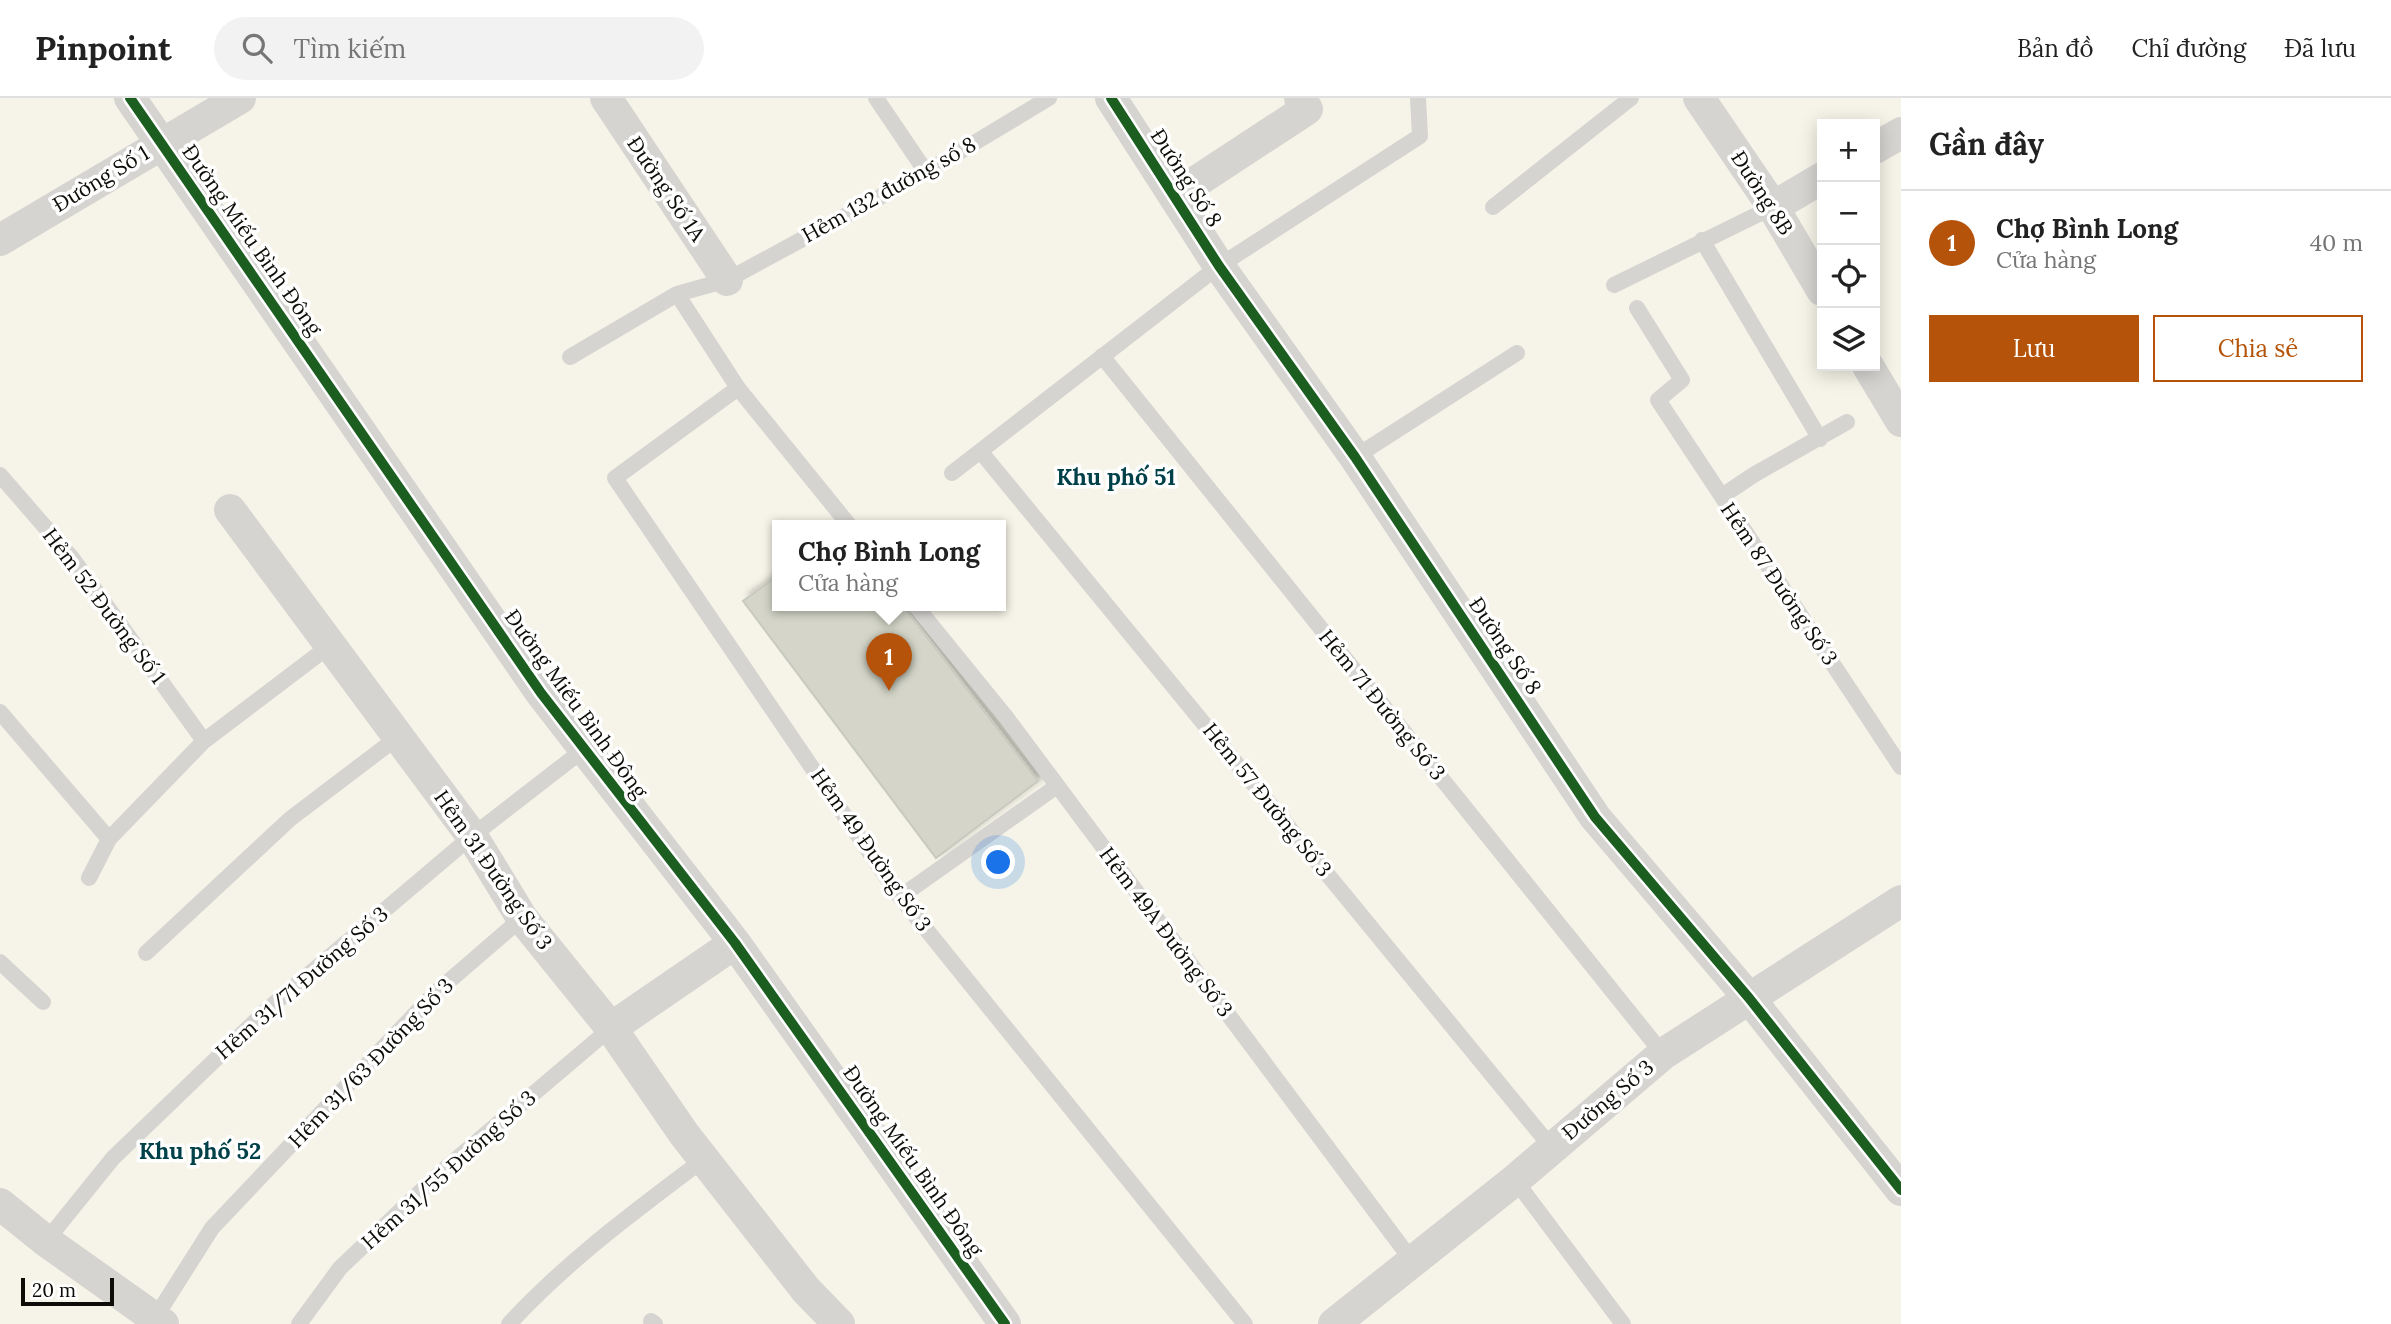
<!DOCTYPE html>
<html lang="vi">
<meta charset="utf-8">
<style>
body{margin:0;font-family:Lora,serif;background:#f2f2f2;color:#222}
.controls{position:absolute;right:21px;top:21px;display:grid;overflow:hidden;border-radius:0px;box-shadow:0 4px 18px #0003}
.controls button{width:63px;height:63px;display:grid;place-items:center;padding:0;border:0;border-bottom:2px solid #e0e0e0;background:#fff;color:#222;font:35px sans-serif}
.scale{position:absolute;left:21px;bottom:18px;width:93px;box-sizing:border-box;padding-left:7px;border:4px solid #0d0c06;border-top:0;font-size:19px;line-height:24px;white-space:nowrap;color:#0d0c06;-webkit-text-stroke:5px #fff;paint-order:stroke}
.you{position:absolute;left:999px;top:765px;width:24px;height:24px;margin:-18px;border:5px solid #fff;border-radius:50%;background:#1a73e8;box-shadow:0 0 0 10px #1a73e833}
.badge{display:grid;place-items:center;width:46px;height:46px;border-radius:50%;background:#b45309;color:#fff;font-size:23px;font-weight:700}
.pin{position:absolute;translate:-50% -58px;filter:drop-shadow(0 2px 4px #0008)}
.pin::after{content:'';position:absolute;top:37px;width:24px;height:21px;background:inherit;clip-path:polygon(0 0,100% 0,50% 100%)}
.popup{position:absolute;left:772px;top:422px;width:234px;height:91px;box-sizing:border-box;display:grid;place-content:center;border-radius:0px;background:#fff;filter:drop-shadow(0 2px 5px #0005);font-size:23px;white-space:nowrap;color:#767676}
.popup b{font-size:26px;color:#222}
.popup::after{content:'';position:absolute;left:50%;top:100%;margin-left:-14px;border:14px solid transparent;border-top-color:#fff}
.list{margin:0;padding:0;list-style:none}
h2{display:flex;justify-content:space-between;align-items:center;height:91px;margin:0;padding:0 28px;font-size:30px}
h2 small{font-size:23px;font-weight:400;color:#767676}
.list li{display:grid;grid-template-columns:46px 1fr auto;gap:21px;align-items:center;box-sizing:border-box;height:105px;padding:0 28px;border-top:2px solid #e0e0e0}
.list b{display:block;font-size:26px;white-space:nowrap}
.list p{margin:0;font-size:23px;white-space:nowrap;color:#767676}
.list em{font-size:23px;font-style:normal;color:#767676}
.actions{display:flex;gap:14px;padding:21px 28px}
.actions a{flex:1;padding:16px 0;border:2px solid #b45309;border-radius:0px;text-align:center;font-size:24px;color:#b45309}
.actions .main{background:#b45309;color:#fff}
.icon{flex:none;width:38px;height:38px;fill:none;stroke:currentColor;stroke-width:2;stroke-linecap:round;stroke-linejoin:round}
.map{position:relative;flex:none;width:1901px;height:1226px;overflow:hidden}
header{display:flex;align-items:center;gap:42px;box-sizing:border-box;height:98px;padding:0 35px;background:#fff;border-bottom:2px solid #e0e0e0}
header strong{font-size:33px}
nav{display:flex;gap:38px;margin-inline-start:auto;font-size:24px}
.search{width:490px;height:63px;background:#f2f2f2;display:flex;align-items:center;gap:18px;box-sizing:border-box;padding:0 24px;border-radius:38px;color:#767676;font-size:26px}
main{display:flex}
aside{flex:1;background:#fff}
.map>svg:first-child{display:block}
.building{fill:#d5d6c9;stroke:#c8c9bf;stroke-width:2;filter:url(#shadow)}
.lines{fill:none;stroke-linecap:round;stroke-linejoin:round}
.lane{stroke:#d5d4d1;stroke-width:16}
.street{stroke:#d5d4d1;stroke-width:32}
.cycleway-casing{stroke:#fff;stroke-width:15}
.cycleway{stroke:#1b5e20;stroke-width:10}
.labels{text-anchor:middle;stroke-width:7;stroke-linejoin:round;paint-order:stroke}
.street-label{font-size:21px;fill:#0d0c06;stroke:#fff}
.neighbourhood-label{font-size:23px;font-weight:bold;fill:#004049;stroke:#fff}
</style>
<header>
<strong>Pinpoint</strong>
<div class="search"><svg class="icon" aria-label="search" viewBox="0 0 24 24"><circle cx="10" cy="10" r="6"/><path d="M15 15l6 6"/></svg>Tìm kiếm</div>
<nav><a>Bản đồ</a><a>Chỉ đường</a><a>Đã lưu</a></nav>
</header>
<main>
<div class="map">
<svg width="1901" height="1226" viewBox="0 0 1901 1226">
<defs>
<filter id="shadow"><feDropShadow dx="6" dy="-6" stdDeviation="3.5" flood-color="#0004"/></filter>
</defs>
<rect width="100%" height="100%" fill="#f6f4e8"/>
<!-- building -->
<path class="building" d="M777,478V507H902L1038,683L936,760L743,503Z"/>
<g class="lines">
<!-- lane -->
<path class="lane" d="M876,0L926,74
M1493,109L1631,0
M1702,142L1820,341
M1614,187L1773,109
M1637,210L1682,282L1658,302L1901,669
M1102,258L1663,956
M570,259L677,196
M738,290L615,380L900,799L1245,1226
M981,354L1552,1050
M1355,359L1517,255
M952,375L1219,168L1420,38L1418,0
M0,377L72,460L204,643
M1722,398L1755,376L1847,324
M849,427L738,290L677,196L727,182L926,74L1049,0
M915,507L1006,619L1413,1164
M0,614L109,741
M89,780L109,741L204,643L332,546
M900,799L1057,688
M146,855L290,721L398,639
M0,864L43,904
M1515,1082L1623,1226
M46,1143L113,1060L269,910L472,738L583,652
M155,1220L212,1130L434,896L522,820
M651,1223L655,1226
M299,1226L340,1170L441,1074L611,930
M509,1226C568,1162 635,1113 704,1061"/>
<!-- street -->
<path class="street" d="M130,0L541,595L735,845L1005,1226
M606,0L727,182
M1111,0L1219,168L1355,359L1595,719L1749,900L1901,1092
M1699,0L1773,109L1822,192
M1875,50L1901,35
M1176,97L1307,11L1300,0
M1773,109L1822,80
M0,142L240,0
M1868,268L1901,323
M230,412L472,738L522,820L611,930L684,1036L806,1192L839,1226
M611,930L735,845
M0,1106L46,1143L163,1226
M1334,1226L1515,1082L1663,956L1901,803"/>
<defs>
<path id="cycleway" d="M130,0L541,595L735,845L1005,1226
M1111,0L1219,168L1355,359L1595,719L1749,900L1901,1092"/>
</defs>
<!-- cycleway casing -->
<use href="#cycleway" class="cycleway-casing"/>
<!-- cycleway -->
<use href="#cycleway" class="cycleway"/>
</g>
<g class="labels">
<!-- street labels -->
<g class="street-label">
<text transform="translate(1186 80) rotate(57)" y="7">Đường Số 8</text>
<text transform="translate(101 81) rotate(-31)" y="7">Đường Số 1</text>
<text transform="translate(666 91) rotate(56)" y="7">Đường Số 1A</text>
<text transform="translate(889 92) rotate(-29)" y="7">Hẻm 132 đường số 8</text>
<text transform="translate(1762 95) rotate(57)" y="7">Đường 8B</text>
<text transform="translate(252 142) rotate(55)" y="7">Đường Miếu Bình Đông</text>
<text transform="translate(1779 486) rotate(56)" y="7">Hẻm 87 Đường Số 3</text>
<text transform="translate(104 508) rotate(53)" y="7">Hẻm 52 Đường Số 1</text>
<text transform="translate(1505 548) rotate(56)" y="7">Đường Số 8</text>
<text transform="translate(576 606) rotate(54)" y="7">Đường Miếu Bình Đông</text>
<text transform="translate(1382 607) rotate(51)" y="7">Hẻm 71 Đường Số 3</text>
<text transform="translate(1267 702) rotate(51)" y="7">Hẻm 57 Đường Số 3</text>
<text transform="translate(871 752) rotate(55)" y="7">Hẻm 49 Đường Số 3</text>
<text transform="translate(493 772) rotate(55)" y="7">Hẻm 31 Đường Số 3</text>
<text transform="translate(1166 834) rotate(53)" y="7">Hẻm 49A Đường Số 3</text>
<text transform="translate(302 885) rotate(-41)" y="7">Hẻm 31/71 Đường Số 3</text>
<text transform="translate(371 965) rotate(-46)" y="7">Hẻm 31/63 Đường Số 3</text>
<text transform="translate(1608 1002) rotate(-40)" y="7">Đường Số 3</text>
<text transform="translate(913 1063) rotate(55)" y="7">Đường Miếu Bình Đông</text>
<text transform="translate(449 1072) rotate(-42)" y="7">Hẻm 31/55 Đường Số 3</text>
</g>
<!-- neighbourhood labels -->
<g class="neighbourhood-label">
<text x="1116" y="387">Khu phố 51</text>
<text x="200" y="1061">Khu phố 52</text>
</g>
</g>
</svg>
<div class="controls">
<button>+</button>
<button>−</button>
<button><svg class="icon" aria-label="locate" viewBox="0 0 24 24"><circle cx="12" cy="12" r="6"/><path d="M12 2v4M12 18v4M2 12h4M18 12h4"/></svg></button>
<button><svg class="icon" aria-label="layers" viewBox="0 0 24 24"><path d="M12 4l9 5-9 5-9-5zM3 14l9 5 9-5"/></svg></button>
</div>
<div class="scale">20 m</div>
<div class="you"></div>
<div class="pin badge" style="left:889px;top:593px">1</div>
<div class="popup"><b>Chợ Bình Long</b>Cửa hàng</div>
</div>
<aside>
<h2>Gần đây<small></small></h2>
<ul class="list">
<li><span class="badge">1</span><div><b>Chợ Bình Long</b><p>Cửa hàng</p></div><em>40 m</em></li>
</ul>
<div class="actions"><a class="main">Lưu</a><a>Chia sẻ</a></div>
</aside>
</main>
